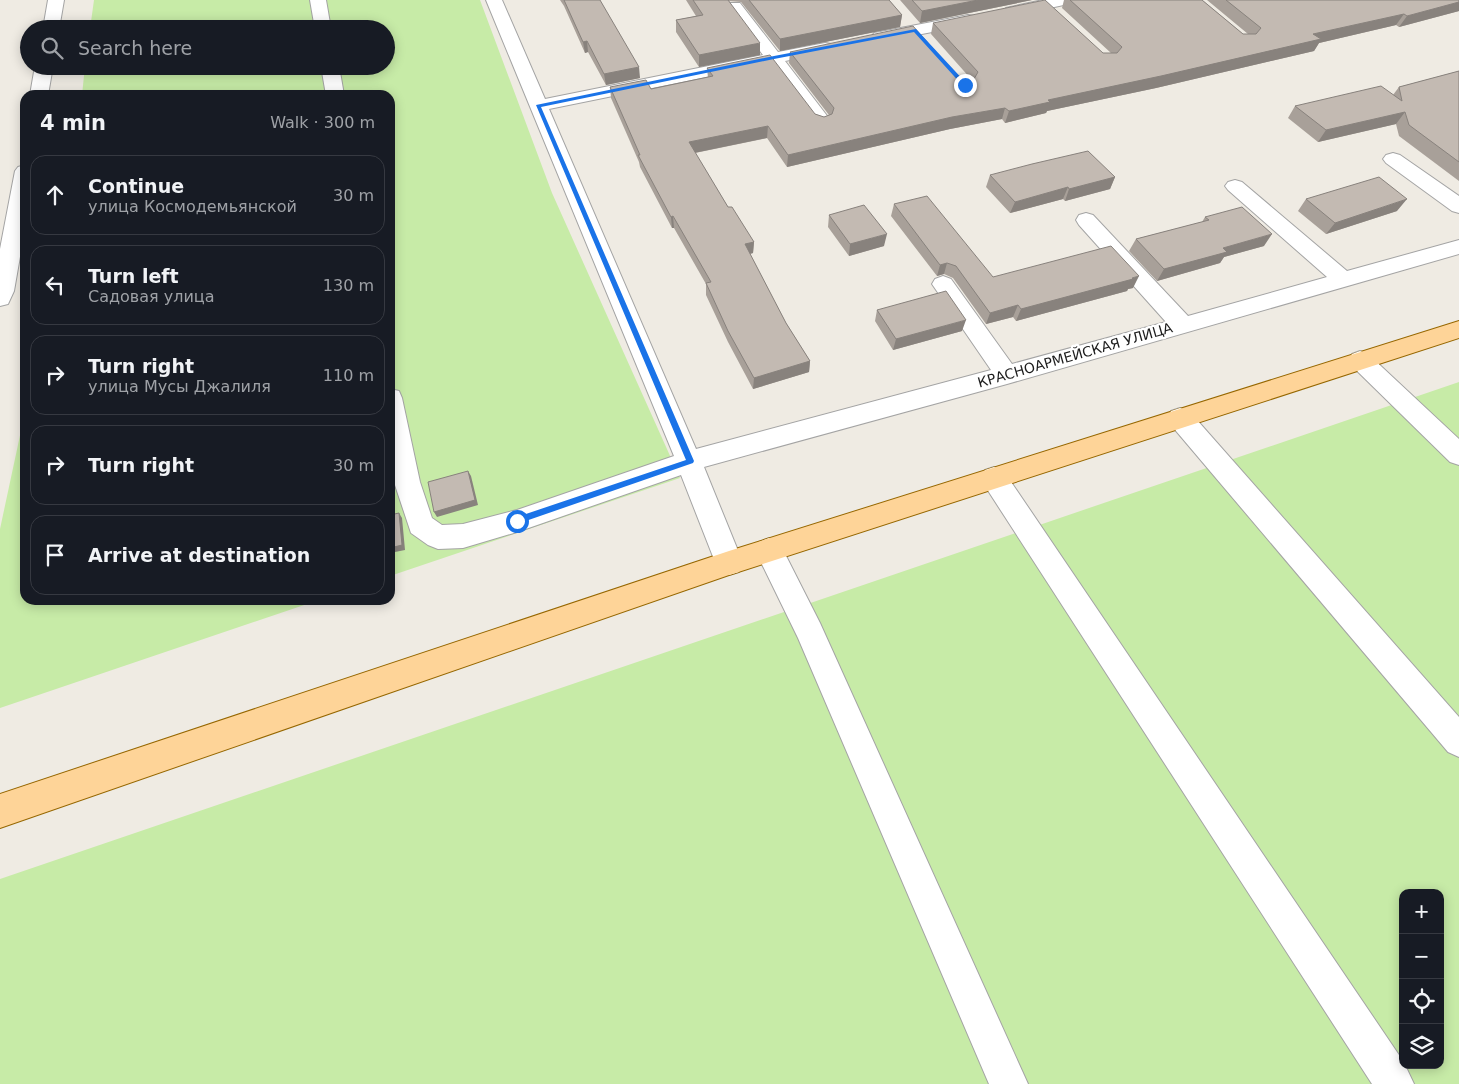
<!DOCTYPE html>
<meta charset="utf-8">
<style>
body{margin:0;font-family:"DejaVu Sans",sans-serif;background:#20242c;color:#f1f3f6}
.controls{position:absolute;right:15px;bottom:15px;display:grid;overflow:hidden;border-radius:10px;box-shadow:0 2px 12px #0003}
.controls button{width:45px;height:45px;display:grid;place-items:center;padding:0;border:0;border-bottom:1px solid #363941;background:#171b24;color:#f1f3f6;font:25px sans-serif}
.stop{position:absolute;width:15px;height:15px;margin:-11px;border:4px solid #1a73e8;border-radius:50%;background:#fff}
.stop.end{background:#1a73e8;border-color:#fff;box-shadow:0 1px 5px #0008}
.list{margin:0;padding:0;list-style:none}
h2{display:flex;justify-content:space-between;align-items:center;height:65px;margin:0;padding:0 20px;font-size:21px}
h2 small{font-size:16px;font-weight:400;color:#9ea1a6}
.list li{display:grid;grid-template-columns:32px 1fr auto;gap:15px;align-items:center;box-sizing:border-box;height:80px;margin:0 10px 10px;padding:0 10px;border:1px solid #363941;border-radius:15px}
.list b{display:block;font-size:19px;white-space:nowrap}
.list p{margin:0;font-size:16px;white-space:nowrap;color:#9ea1a6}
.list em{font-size:16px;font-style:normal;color:#9ea1a6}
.icon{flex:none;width:28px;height:28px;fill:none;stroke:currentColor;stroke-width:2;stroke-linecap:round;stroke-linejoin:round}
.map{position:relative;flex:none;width:1459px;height:1084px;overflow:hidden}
.search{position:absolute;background:#171b24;box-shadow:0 2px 12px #0003;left:20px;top:20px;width:375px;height:55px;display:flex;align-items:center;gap:12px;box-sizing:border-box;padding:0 18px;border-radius:28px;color:#9ea1a6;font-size:19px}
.panel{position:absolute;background:#171b24;box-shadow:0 2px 12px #0003;left:20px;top:90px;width:375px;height:515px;border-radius:15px}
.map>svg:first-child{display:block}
.grass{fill:#c7eba7;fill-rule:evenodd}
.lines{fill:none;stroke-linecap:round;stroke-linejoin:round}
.minor-casing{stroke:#a4a4a4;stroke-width:2}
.major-casing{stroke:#966700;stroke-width:2}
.minor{fill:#fff;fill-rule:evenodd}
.major{fill:#fed498;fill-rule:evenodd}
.wall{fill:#a8a099}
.shaded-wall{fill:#88827d}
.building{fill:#c3bab2;stroke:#88827d}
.route{fill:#1a73e8}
.labels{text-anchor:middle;stroke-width:4.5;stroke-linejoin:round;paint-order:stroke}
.street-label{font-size:14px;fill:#1d1d1d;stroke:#fff}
</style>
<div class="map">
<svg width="1459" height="1084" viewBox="0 0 1459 1084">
<rect width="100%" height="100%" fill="#efebe3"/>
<!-- grass -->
<path class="grass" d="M94,0H480L552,193L680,478L390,576V95H82L85,66H386V29H90Z
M1459,382V1084H0V879ZM1403,893H1440V1065H1403Z
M25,412V600H319L0,708V529Z"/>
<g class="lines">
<defs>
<path id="minor" d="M48,0H64L59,29H43Z
M310,0H326L331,29H315Z
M486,0H502L545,99L763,55L726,6L728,3H740L778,52L825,43L831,44L834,48L831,52L785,61L831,121L829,125L822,127L815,125L770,64L549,109L696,449L991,370L932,284L935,279L943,276L951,279L1012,364L1166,322L1079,225L1076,220L1079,215L1086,213L1093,215L1188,316L1327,277L1228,190L1225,186L1228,182L1235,180L1242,182L1347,271L1459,240V254L1007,384L704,467L743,563L739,572L729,575L719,572L681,475L517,532L463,548L438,549L428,545L411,533L394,482L390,462V389L399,391L402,398L420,482L432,518L442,525L463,524L517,510L674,456Z
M1043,0H1075L1073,3L1012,16L1006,14L1004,11L1006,8Z
M968,15L974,16L976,20L974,24L880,42L874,41L872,37L874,33L880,32Z
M35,66H53L48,95H30Z
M321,66H339L344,95H326Z
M1393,153L1400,155L1459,196V213L1452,211L1386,163L1383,159L1386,155Z
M25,165V228L14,291L8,304L0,306V249L15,171L18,167Z
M1360,351L1368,354L1459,439V465L1450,462L1352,366L1348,360L1352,354Z
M1180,408L1189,411L1459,717V757L1448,752L1171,425L1168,418L1171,411Z
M994,467L1003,470L1403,1061V1065H1405L1414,1084H1372L985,486L981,478L985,470Z
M769,538L779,542L820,623L1028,1084H989L798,638L755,550L759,542Z"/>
<path id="major" d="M1459,321V338L729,575L0,828V794L729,551Z"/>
</defs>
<!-- minor casing -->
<use href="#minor" class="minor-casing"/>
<!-- major casing -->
<use href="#major" class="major-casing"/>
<!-- minor -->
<use href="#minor" class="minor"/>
<!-- major -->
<use href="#major" class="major"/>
</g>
<!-- wall -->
<path class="wall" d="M560,0H600L640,78L606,85L588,52L585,53L564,6Z
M686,0H889L902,15L900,27L780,51L741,2L729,1L760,55L699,67L676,32V20L696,16Z
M900,0H1032L920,23Z
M1064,0H1202L1243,34H1248L1207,0H1459V11L1399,27L1396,25L1319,43L1314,51L1156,88L1047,111L1046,113L1005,123L1002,119L950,129L787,167L767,138L695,153L728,207L754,242L753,253L750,254L786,323L810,361L809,372L753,389L728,342L706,295V284L674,228H672L640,167L639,162L611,98L610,87L651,89L708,78L707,68L815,114L824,117L829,115L789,63L790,52L960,79H971L931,34L933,23L1103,53H1111L1062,8Z
M1459,71V181L1399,136L1396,124L1318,142L1288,118L1295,106L1393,95L1399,87Z
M990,175L1115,177L1110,189L1065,201L1063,199L1010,213L986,187Z
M1306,199L1397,211L1326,234L1298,211Z
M894,204L993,277L1133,288L1128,289L1127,291L1016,321L1013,317L986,324L953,278L944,274L937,276L891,216Z
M829,215L884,246L849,256L828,227Z
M1205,217L1264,246L1224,257L1220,263L1157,281L1129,251L1136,239L1202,222Z
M877,310L962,331L893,350L875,321Z"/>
<!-- shaded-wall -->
<path class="shaded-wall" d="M978,0H1032L920,23L922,11Z
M1459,2V11L1399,27L1407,16Z
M1404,14L1396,25L1319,43L1314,51L1156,88L1047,111L1046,113L1005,123L1009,111L1048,100L1313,34Z
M902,15L900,27L780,51V39Z
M587,41L588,52L585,53L583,42Z
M760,43V55L699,67V55Z
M639,67L640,78L606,85L604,74Z
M1005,108L1002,119L950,129L787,167L788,155L952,117Z
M1405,112L1396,124L1318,142L1326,130Z
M768,126L767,138L689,154V142Z
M1115,177L1110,189L1065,201L1069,189Z
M1068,187L1063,199L1010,213L1015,202Z
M1407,199L1397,211L1326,234L1335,223Z
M673,216L674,228H672L671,217Z
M887,234L884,246L849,256L850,244Z
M1272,234L1264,246L1224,257L1220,263L1157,281L1164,269L1223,248Z
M754,242L753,253L745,255V244Z
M947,263L944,274L937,276L940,265Z
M1139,276L1133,288L1128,289L1127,291L1016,321L1021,309Z
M1018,305L1013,317L986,324L990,313Z
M966,320L962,331L893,350L896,339Z
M810,361L809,372L753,389L754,378Z
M468,471L471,476L478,505L437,517L434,512Z
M399,513L402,518L405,550L390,553V548Z"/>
<!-- building -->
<path class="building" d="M564,0H600L639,67L604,74L587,41L583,42Z
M693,0H728L760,43L699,55L676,20L703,15Z
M749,0H889L902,15L780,39Z
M912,0H978L922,11Z
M1045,0L1103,53H1117L1122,47L1070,0H1202L1243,34H1256L1261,28L1226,0H1459V2L1407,16L1404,14L1313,34L1321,39L1161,76L1048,100L1050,102L1009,111L1005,108L952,117L788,155L768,126L689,142L728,207H732L754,242L745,244L786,323L810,361L754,378L728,331L706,283L711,282L673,216L671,217L638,155H640L610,87L646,80L651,89L713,76L707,68L770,55L815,114L824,117L832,114L834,108L790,52L913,26L960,79H974L978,72L933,23Z
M1459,71V162L1409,125L1405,112L1326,130L1295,106L1381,86L1402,101L1399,87Z
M1088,151L1115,177L1069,189L1068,187L1015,202L990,175L1032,164Z
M1379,177L1407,199L1335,223L1306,199Z
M927,196L993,277L1111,246L1139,276L1132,278L1133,279L1021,309L1018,305L990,313L956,266L947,263L940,265L894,204Z
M864,205L887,234L850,244L829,215Z
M1242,207L1272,234L1223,248L1227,252L1164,269L1136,239L1209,220L1205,217Z
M946,291L966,320L896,339L877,310Z
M468,471L475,500L434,512L428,482Z
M399,513L402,545L390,548V515Z"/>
<!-- route -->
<path class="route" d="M916,29L967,84V86H963L914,32L774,59L541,107L694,461L693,463L517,524L514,523V518L686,460L536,105L774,56Z"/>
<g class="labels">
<!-- street labels -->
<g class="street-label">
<text transform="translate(1075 355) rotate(-16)" y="5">КРАСНОАРМЕЙСКАЯ УЛИЦА</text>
</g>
</g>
</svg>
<div class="controls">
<button>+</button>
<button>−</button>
<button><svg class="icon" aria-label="locate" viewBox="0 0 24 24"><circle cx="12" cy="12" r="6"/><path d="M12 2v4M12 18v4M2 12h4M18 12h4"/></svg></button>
<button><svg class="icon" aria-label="layers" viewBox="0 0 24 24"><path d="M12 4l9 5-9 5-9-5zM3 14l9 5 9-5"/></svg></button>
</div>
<div class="stop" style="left:517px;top:521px"></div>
<div class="stop end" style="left:965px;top:85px"></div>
<div class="search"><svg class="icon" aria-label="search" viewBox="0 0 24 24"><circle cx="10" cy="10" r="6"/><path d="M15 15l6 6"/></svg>Search here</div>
<section class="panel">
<h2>4 min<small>Walk · 300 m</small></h2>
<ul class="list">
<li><svg class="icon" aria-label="ahead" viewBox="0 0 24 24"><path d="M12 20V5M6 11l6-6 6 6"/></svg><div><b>Continue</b><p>улица Космодемьянской</p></div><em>30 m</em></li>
<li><svg class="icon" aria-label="left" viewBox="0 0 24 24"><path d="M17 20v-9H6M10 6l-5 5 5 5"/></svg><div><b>Turn left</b><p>Садовая улица</p></div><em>130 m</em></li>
<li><svg class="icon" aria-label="right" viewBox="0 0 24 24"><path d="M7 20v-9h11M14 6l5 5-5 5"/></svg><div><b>Turn right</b><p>улица Мусы Джалиля</p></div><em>110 m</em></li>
<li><svg class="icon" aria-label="right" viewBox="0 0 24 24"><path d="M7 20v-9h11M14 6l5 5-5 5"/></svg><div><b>Turn right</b></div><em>30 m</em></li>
<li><svg class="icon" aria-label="arrive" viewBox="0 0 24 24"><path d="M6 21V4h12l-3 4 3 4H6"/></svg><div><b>Arrive at destination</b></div></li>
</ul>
</section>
</div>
